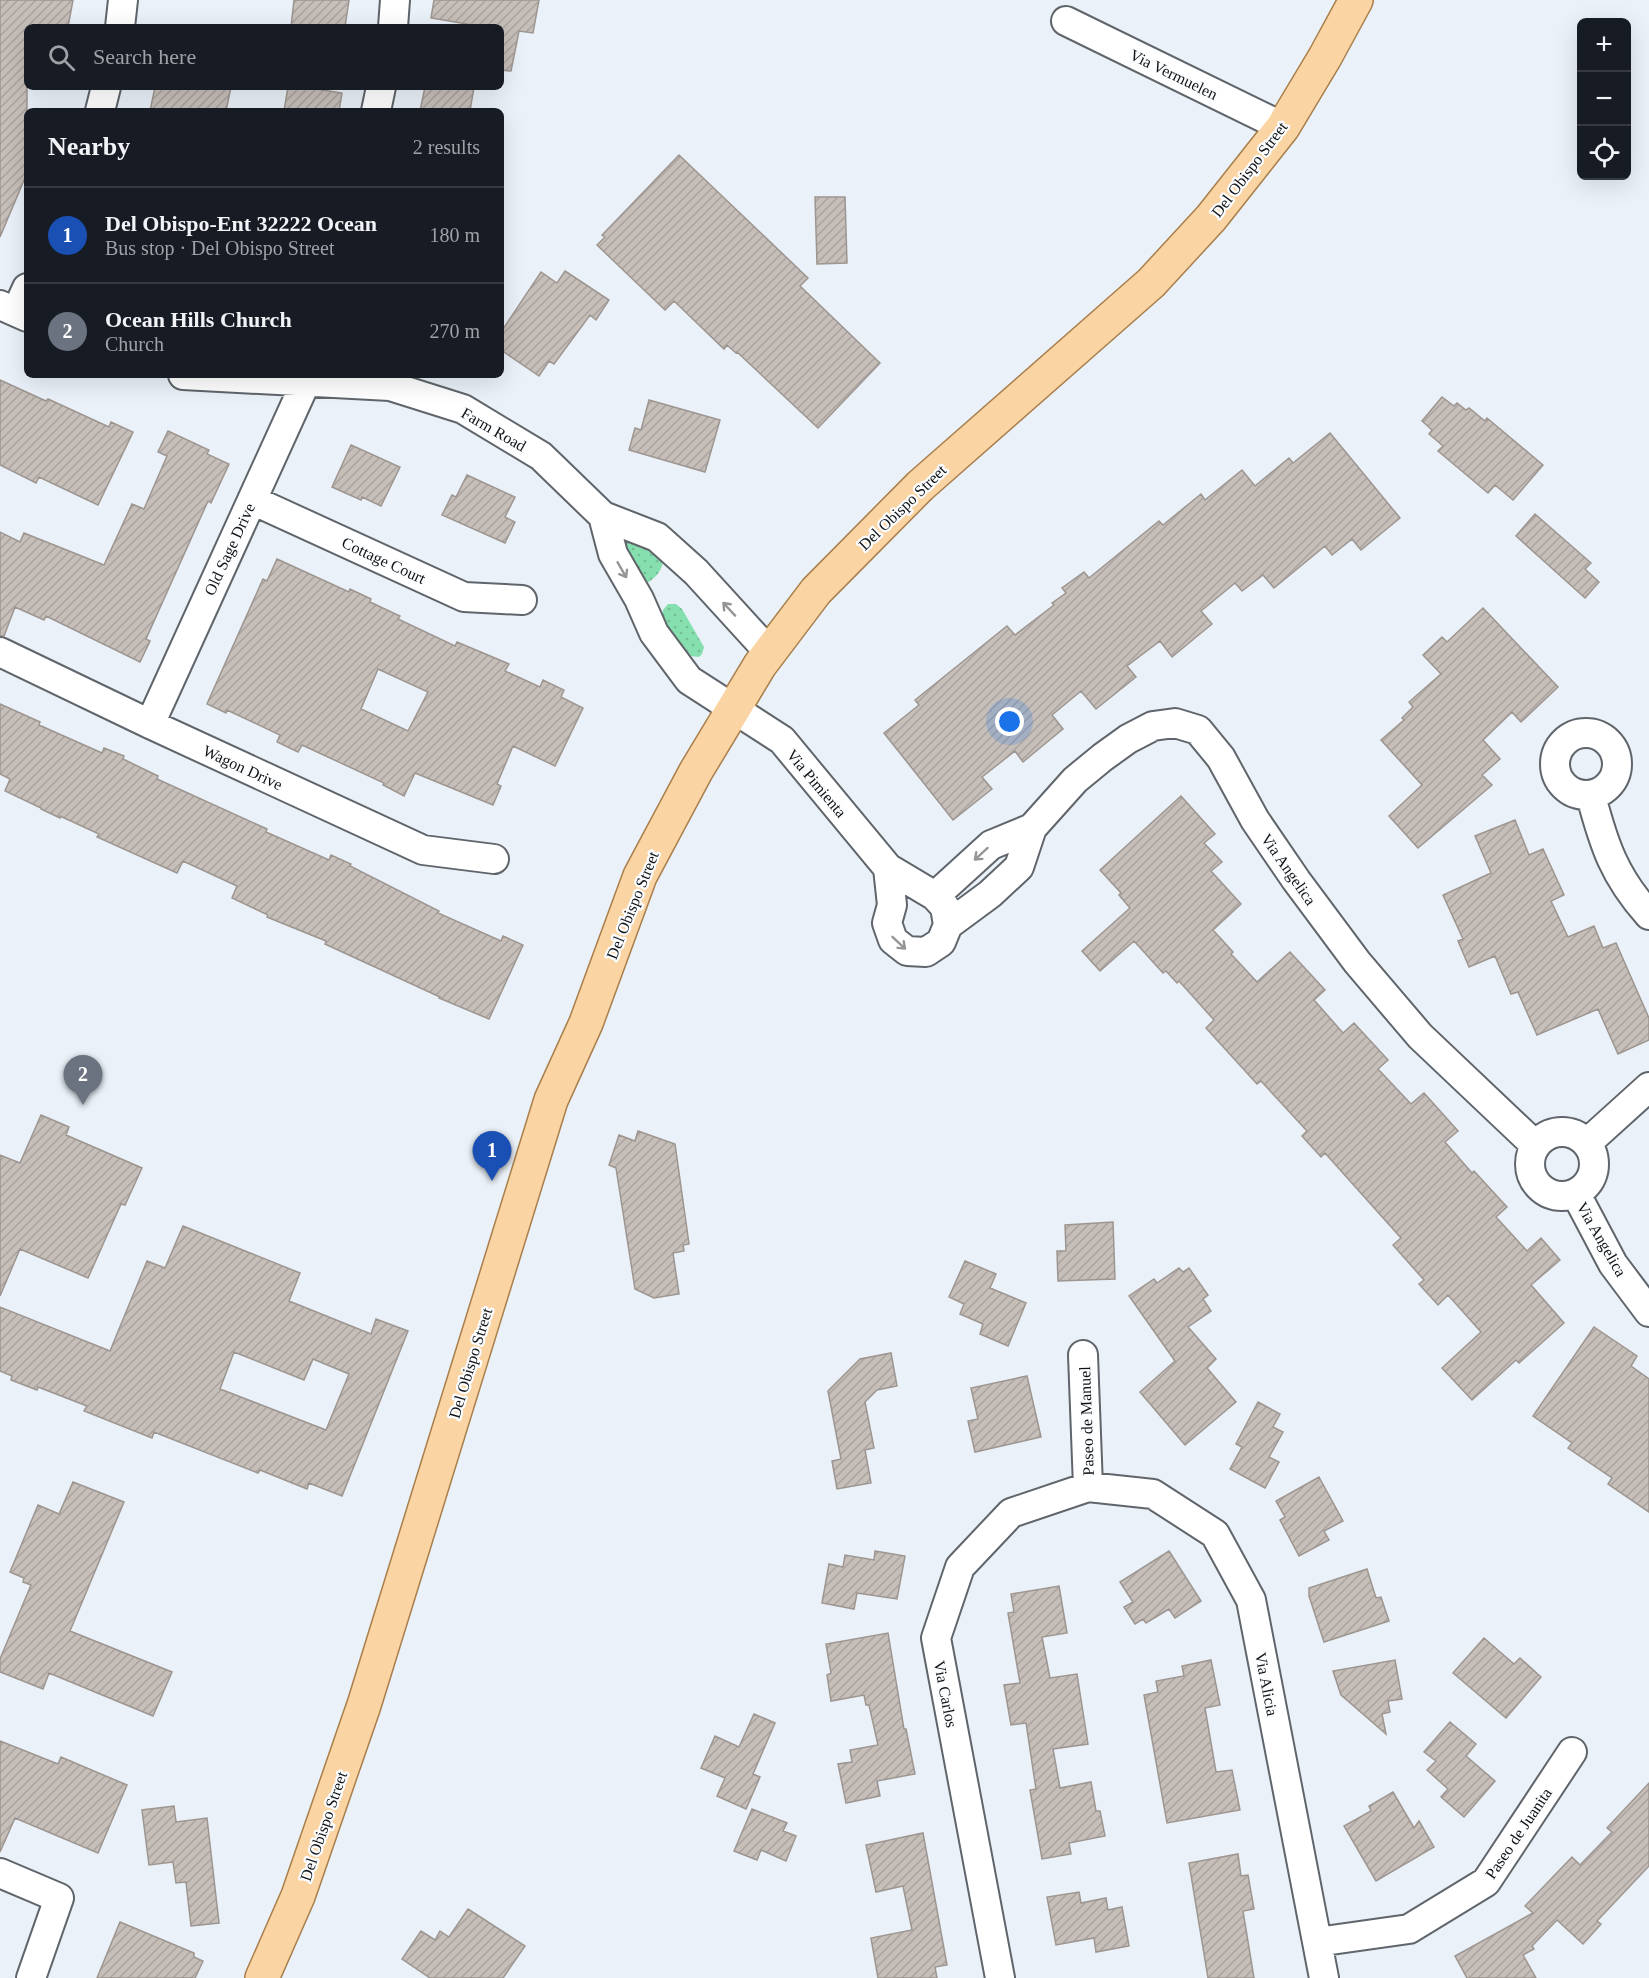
<!DOCTYPE html>
<meta charset="utf-8">
<style>
body{margin:0;font-family:Georgia,serif;background:#242831;color:#f1f3f6}
.controls{position:absolute;right:18px;top:18px;display:grid;overflow:hidden;border-radius:9px;box-shadow:0 6px 24px #0002}
.controls button{width:54px;height:54px;display:grid;place-items:center;padding:0;border:0;border-bottom:2px solid #363941;background:#171b24;color:#f1f3f6;font:30px sans-serif}
.you{position:absolute;left:1010px;top:722px;width:21px;height:21px;margin:-15px;border:4px solid #fff;border-radius:50%;background:#1a73e8;box-shadow:0 0 0 9px #1a73e833}
.badge{display:grid;place-items:center;width:39px;height:39px;border-radius:50%;background:#b45309;color:#fff;font-size:20px;font-weight:700}
.pin{position:absolute;translate:-50% -50px;filter:drop-shadow(0 2px 3px #0008)}
.pin::after{content:'';position:absolute;top:32px;width:21px;height:18px;background:inherit;clip-path:polygon(0 0,100% 0,50% 100%)}
.list{margin:0;padding:0;list-style:none}
h2{display:flex;justify-content:space-between;align-items:center;height:78px;margin:0;padding:0 24px;font-size:26px}
h2 small{font-size:20px;font-weight:400;color:#9ea1a6}
.list li{display:grid;grid-template-columns:39px 1fr auto;gap:18px;align-items:center;box-sizing:border-box;height:96px;padding:0 24px;border-top:2px solid #363941}
.list b{display:block;font-size:22px;white-space:nowrap}
.list p{margin:0;font-size:20px;white-space:nowrap;color:#9ea1a6}
.list em{font-size:20px;font-style:normal;color:#9ea1a6}
.icon{flex:none;width:33px;height:33px;fill:none;stroke:currentColor;stroke-width:2;stroke-linecap:round;stroke-linejoin:round}
.map{position:relative;flex:none;width:1649px;height:1978px;overflow:hidden}
.search{position:absolute;background:#171b24;box-shadow:0 6px 24px #0002;left:24px;top:24px;width:480px;height:66px;display:flex;align-items:center;gap:15px;box-sizing:border-box;padding:0 21px;border-radius:9px;color:#9ea1a6;font-size:22px}
.panel{position:absolute;background:#171b24;box-shadow:0 6px 24px #0002;left:24px;top:108px;width:480px;height:270px;border-radius:9px}
.map>svg:first-child{display:block}
.grass{fill:url(#grass-dots)}
.building{fill:url(#building-hatch);stroke:#9d9590;stroke-width:1.5;fill-rule:evenodd}
.lines{fill:none;stroke-linecap:round;stroke-linejoin:round}
.minor-casing{stroke:#5f656b;stroke-width:32}
.major-casing{stroke:#a87e4b;stroke-width:36}
.minor{stroke:#fff;stroke-width:28}
.major{stroke:#fbd4a4;stroke-width:33}
.oneway{stroke:#949596}
.labels{text-anchor:middle;stroke-width:4.5;stroke-linejoin:round;paint-order:stroke}
.street-label{font-size:16px;fill:#111416;stroke:#fcfdff}
</style>
<div class="map">
<svg width="1649" height="1978" viewBox="0 0 1649 1978">
<defs>
<pattern id="grass-dots" width="8" height="8" patternUnits="userSpaceOnUse" patternTransform="scale(1.5)"><rect width="8" height="8" fill="#86dfae"/><path d="M2 2h.1M6 6h.1" fill="none" stroke="#73be95" stroke-width="1.8" stroke-linecap="round"/></pattern>
<pattern id="building-hatch" width="6" height="6" patternUnits="userSpaceOnUse" patternTransform="scale(1.5)"><rect width="6" height="6" fill="#c6beb9"/><path d="M-1 1l2-2M0 6l6-6M5 7l2-2" fill="none" stroke="#a9a29e"/></pattern>
</defs>
<rect width="100%" height="100%" fill="#eaf1f8"/>
<!-- grass -->
<path class="grass" d="M634,537L663,558C663,571 656,577 646,584L623,544Z
M668,604H676L682,609L704,647L702,654L699,657L691,656L661,619L663,610Z"/>
<!-- building -->
<path class="building" d="M0,0H73L68,27H27V173L0,237Z
M294,0H349L345,27H291Z
M434,0H539L533,33L519,31L511,71L501,70V27H484L431,18Z
M155,87H231L226,111H150Z
M288,87H304L342,93L339,111H284Z
M425,87H474L470,111H420Z
M679,155L808,278L800,286L880,363L818,428L737,352L736,353L727,345L724,349L674,301L665,310L597,245L605,237L602,235Z
M815,197H845L847,263L817,264Z
M565,271L609,300L596,320L590,315L554,364L549,361L539,376L501,350V332L541,272L557,283Z
M0,380L46,401L48,399L109,427L111,422L133,432L98,505L39,477L36,483L0,465Z
M1442,397L1454,406L1457,403L1466,410L1469,408L1485,421L1487,418L1543,465L1513,500L1495,485L1488,493L1438,451L1443,446L1429,434L1432,430L1422,421Z
M649,400L720,420L705,472L629,450L635,428L641,430Z
M168,431L209,450L207,454L229,464L211,503L208,501L146,639L150,641L140,662L46,616L44,620L15,607L4,636H0V532L20,542L24,533L104,565L132,504L144,509L167,456L158,452Z
M1330,433L1400,518L1361,550L1352,539L1332,555L1325,546L1274,588L1263,575L1242,591L1235,583L1201,611L1212,624L1172,657L1160,641L1127,666L1136,677L1096,709L1081,691L1052,715L1063,729L1023,762L1015,751L982,777L992,789L953,820L884,733L919,705L915,700L1007,626L1015,635L1054,605L1052,603L1066,593L1062,588L1084,572L1089,578L1159,521L1163,525L1201,494L1205,500L1242,470L1255,486L1289,458L1293,463Z
M351,445L400,467L381,506L362,497L361,500L332,487Z
M467,475L515,497L505,517L515,522L505,543L442,515L452,495L456,497Z
M1535,514L1591,563L1585,569L1599,582L1585,598L1516,536Z
M277,559L349,592L350,589L371,599L370,602L400,616L398,619L455,646L457,642L509,664L505,671L540,687L543,680L564,690L561,697L583,708L555,766L513,746L497,784L501,786L493,805L415,773L404,796L383,785L384,783L302,745L298,752L277,742L280,735L227,710L226,713L207,704L263,579L267,581ZM378,669L428,692L408,731L361,709Z
M1483,608L1558,687L1521,722L1512,712L1483,740L1500,759L1482,775L1492,785L1418,848L1389,816L1422,785L1381,740L1404,720L1402,718L1413,707L1409,702L1441,674L1423,655L1442,637L1447,642Z
M0,704L40,722L39,725L102,753L104,748L124,756L123,759L158,776L157,779L267,829L266,832L329,860L331,855L351,864L350,866L439,911L438,913L501,941L503,936L523,945L489,1019L439,998L440,997L325,944L326,941L267,917L268,915L232,898L237,886L183,861L177,873L97,837L99,834L60,816V818L41,809V808L5,791L10,779L0,774Z
M1181,796L1215,834L1204,843L1222,862L1211,871L1241,904L1213,930L1233,952L1231,954L1257,982L1290,952L1325,990L1314,1000L1343,1033L1354,1023L1388,1060L1378,1069L1411,1104L1424,1093L1458,1131L1445,1142L1472,1173L1474,1171L1507,1207L1496,1217L1527,1251L1541,1238L1560,1260L1531,1285L1564,1323L1519,1363L1516,1360L1472,1400L1442,1368L1481,1332L1448,1295L1438,1305L1419,1284L1424,1280L1393,1245L1401,1238L1325,1153L1321,1157L1302,1136L1307,1131L1261,1081L1257,1084L1206,1028L1214,1020L1179,981L1177,983L1166,971L1163,973L1134,941L1100,971L1082,951L1130,908L1119,895L1121,893L1100,870Z
M1515,820L1529,855L1543,849L1564,895L1551,901L1568,937L1594,926L1603,948L1616,943L1649,1018V1040L1618,1054L1598,1009L1537,1035L1518,992L1511,994L1495,956L1469,967L1458,941L1463,939L1443,895L1491,873L1475,836Z
M41,1115L69,1127L66,1135L142,1168L125,1205L121,1204L88,1278L20,1249L0,1296V1155L20,1163Z
M638,1131L675,1144L689,1244L683,1245L684,1251L673,1253L679,1294L654,1298L635,1289L616,1168L609,1165L619,1135L635,1141Z
M1113,1222L1115,1279L1058,1281L1057,1251H1066L1065,1225Z
M183,1226L300,1273L289,1301L371,1334L376,1319L408,1331L342,1496L309,1483L307,1489L260,1470L258,1473L154,1432L152,1438L84,1411L87,1406L38,1387L37,1390L11,1380L12,1376L0,1371V1307L110,1351L147,1261L165,1268ZM234,1352L304,1380L313,1359L349,1374L326,1430L220,1389Z
M965,1261L996,1274L990,1288L1026,1303L1008,1346L980,1334L983,1324L960,1314L964,1304L949,1297Z
M1179,1268L1183,1272L1189,1268L1208,1295L1203,1299L1211,1311L1188,1327L1216,1359L1207,1368L1236,1402L1185,1445L1140,1392L1175,1361L1129,1296L1154,1279L1157,1283Z
M1594,1327L1637,1356L1631,1366L1649,1379V1512L1608,1484L1612,1478L1568,1448L1572,1443L1533,1416Z
M891,1353L897,1386L877,1390L865,1402L874,1448L865,1450L871,1483L837,1489L832,1461L841,1459L828,1391L860,1359Z
M1027,1376L1041,1437L975,1452L968,1421L978,1419L971,1388Z
M1258,1402L1280,1414L1273,1427L1283,1432L1269,1457L1279,1462L1265,1488L1230,1469L1242,1447L1236,1444Z
M1319,1477L1343,1521L1324,1531L1329,1540L1299,1556L1280,1520L1285,1517L1276,1501Z
M73,1482L124,1502L70,1631L172,1672L153,1716L49,1673L43,1689L0,1672V1659L31,1585L23,1582L24,1578L10,1572L38,1505L59,1514Z
M875,1551L905,1556L897,1599L857,1593L854,1609L822,1603L829,1564L843,1567L845,1555L874,1560Z
M1169,1551L1201,1601L1175,1618L1169,1609L1146,1623L1143,1619L1135,1624L1124,1607L1133,1602L1120,1582Z
M1367,1569L1376,1598L1381,1597L1389,1621L1324,1642L1309,1596V1588Z
M1059,1586L1067,1633L1042,1637L1050,1678L1077,1674L1088,1744L1053,1749L1060,1788L1091,1782L1096,1811H1100L1105,1836L1069,1843L1071,1854L1042,1859L1030,1790L1036,1789L1026,1723L1011,1725L1004,1685L1020,1683L1008,1613L1014,1612L1011,1594Z
M888,1633L904,1729H906L915,1774L877,1781L880,1796L846,1803L838,1764L852,1762L850,1750L878,1745L869,1705H866L864,1695L831,1701L827,1675L831,1673L826,1644Z
M1484,1638L1514,1664L1520,1658L1541,1677L1506,1718L1453,1673Z
M1211,1660L1220,1705L1205,1708L1216,1772L1232,1770L1240,1810L1167,1823L1144,1695L1158,1692L1156,1681L1184,1676L1182,1666Z
M1395,1660L1402,1699L1388,1701L1390,1712L1382,1714L1386,1734L1341,1695L1333,1671Z
M754,1714L775,1723L753,1774L760,1777L746,1809L717,1796L725,1778L701,1768L715,1736L739,1747Z
M1450,1722L1476,1744L1466,1756L1495,1781L1464,1817L1441,1797L1448,1789L1427,1770L1436,1761L1424,1752Z
M0,1741L58,1764L61,1757L127,1785L98,1853L15,1818L0,1852Z
M1649,1783V1866L1597,1921L1601,1924L1583,1944L1557,1920L1532,1946L1534,1949L1523,1955L1536,1978H1467L1455,1956L1533,1913L1525,1906L1572,1857L1580,1865L1612,1832L1607,1828Z
M1393,1792L1414,1828L1419,1821L1434,1847L1376,1881L1344,1826L1371,1811L1369,1806Z
M174,1806L176,1822L207,1818L219,1923L191,1926L186,1882L176,1883L173,1862L149,1865L142,1810Z
M752,1809L787,1823L783,1831L796,1836L786,1861L761,1850L757,1860L734,1851Z
M923,1833L947,1965L935,1967L937,1978H878L871,1938L912,1930L903,1886L876,1892L866,1845Z
M1238,1854L1241,1876L1248,1875L1254,1909L1243,1911L1254,1978H1208L1189,1863Z
M1079,1892L1081,1903L1106,1898L1108,1910L1122,1907L1129,1946L1096,1952L1094,1938L1056,1945L1047,1897Z
M468,1909L525,1946L503,1978H430L402,1959L421,1931L435,1940L440,1931L449,1937Z
M120,1922L194,1953V1957L203,1961L195,1978H97Z"/>
<g class="lines">
<defs>
<path id="minor" d="M1066,21L1283,127
M120,27L123,0
M393,27L395,0
M100,111L106,87
M376,111L381,87
M0,305L27,317
M16,312L27,288
M183,375L390,386L463,409L541,456L603,516L657,537L696,572L769,652
M252,500L464,597L522,600
M603,516L613,554L639,599L654,633L689,680L782,740L888,868L935,896L945,907L948,925L941,942L926,952L907,951L893,940L887,923L892,905L888,868
M0,652L150,724L423,850L494,859
M150,724L309,375
M1555 764a31 31 0 1 1 62 0a31 31 0 1 1-62 0Z
M1591,796C1604,845 1614,876 1649,915
M935,896L991,845L1032,828
M948,925L990,894L1019,867L1032,828L1075,780L1103,757L1128,739L1153,726L1175,723L1198,730L1221,758L1255,820L1296,880L1357,962L1420,1036L1535,1145
M1530 1164a32 32 0 1 1 64 0a32 32 0 1 1-64 0Z
M1587,1143L1649,1087
M1576,1194L1613,1264L1649,1312
M1083,1355L1088,1487
M0,1873L59,1898L31,1978
M1317,1942L1409,1929L1486,1882L1572,1752
M1000,1978L936,1638L960,1567L1011,1513L1088,1487L1153,1494L1215,1534L1251,1600L1324,1978"/>
<path id="major" d="M262,1978L298,1896L364,1705L551,1100L586,1023L640,876L696,771L760,665L816,591L920,486L1151,283L1211,218L1283,127L1325,57L1356,0"/>
</defs>
<!-- minor casing -->
<use href="#minor" class="minor-casing"/>
<!-- major casing -->
<use href="#major" class="major-casing"/>
<!-- minor -->
<use href="#minor" class="minor"/>
<!-- major -->
<use href="#major" class="major"/>
</g>
<!-- one-way arrows -->
<defs><path id="oneway-shaft" d="M-6 0H5M1.5-3L5.5 0L1.5 3" fill="none" stroke-width="1.6" stroke-linecap="round" stroke-linejoin="round" transform="scale(1.5)"/></defs>
<g class="oneway">
<use href="#oneway-shaft" transform="translate(622 570) rotate(60)"/>
<use href="#oneway-shaft" transform="translate(729 609) rotate(-133)"/>
<use href="#oneway-shaft" transform="translate(981 854) rotate(138)"/>
<use href="#oneway-shaft" transform="translate(899 943) rotate(43)"/>
</g>
<g class="labels">
<!-- street labels -->
<g class="street-label">
<text transform="translate(1174 74) rotate(26)" y="6">Via Vermuelen</text>
<text transform="translate(1249 169) rotate(-53)" y="6">Del Obispo Street</text>
<text transform="translate(494 429) rotate(30)" y="6">Farm Road</text>
<text transform="translate(902 507) rotate(-44)" y="6">Del Obispo Street</text>
<text transform="translate(229 549) rotate(-65)" y="6">Old Sage Drive</text>
<text transform="translate(384 560) rotate(25)" y="6">Cottage Court</text>
<text transform="translate(243 767) rotate(25)" y="6">Wagon Drive</text>
<text transform="translate(817 783) rotate(50)" y="6">Via Pimienta</text>
<text transform="translate(1289 869) rotate(55)" y="6">Via Angelica</text>
<text transform="translate(632 905) rotate(-68)" y="6">Del Obispo Street</text>
<text transform="translate(1602 1239) rotate(60)" y="6">Via Angelica</text>
<text transform="translate(470 1363) rotate(-73)" y="6">Del Obispo Street</text>
<text transform="translate(1086 1421) rotate(-92)" y="6">Paseo de Manuel</text>
<text transform="translate(1267 1684) rotate(79)" y="6">Via Alicia</text>
<text transform="translate(946 1694) rotate(79)" y="6">Via Carlos</text>
<text transform="translate(323 1826) rotate(-71)" y="6">Del Obispo Street</text>
<text transform="translate(1518 1833) rotate(-56)" y="6">Paseo de Juanita</text>
</g>
</g>
</svg>
<div class="controls">
<button>+</button>
<button>−</button>
<button><svg class="icon" aria-label="locate" viewBox="0 0 24 24"><circle cx="12" cy="12" r="6"/><path d="M12 2v4M12 18v4M2 12h4M18 12h4"/></svg></button>
</div>
<div class="you"></div>
<div class="pin badge" style="left:492px;top:1181px;background:#1a4fb4">1</div>
<div class="pin badge" style="left:83px;top:1105px;background:#6b7280">2</div>
<div class="search"><svg class="icon" aria-label="search" viewBox="0 0 24 24"><circle cx="10" cy="10" r="6"/><path d="M15 15l6 6"/></svg>Search here</div>
<section class="panel">
<h2>Nearby<small>2 results</small></h2>
<ul class="list">
<li><span class="badge" style="background:#1a4fb4">1</span><div><b>Del Obispo-Ent 32222 Ocean</b><p>Bus stop · Del Obispo Street</p></div><em>180 m</em></li>
<li><span class="badge" style="background:#6b7280">2</span><div><b>Ocean Hills Church</b><p>Church</p></div><em>270 m</em></li>
</ul>
</section>
</div>
